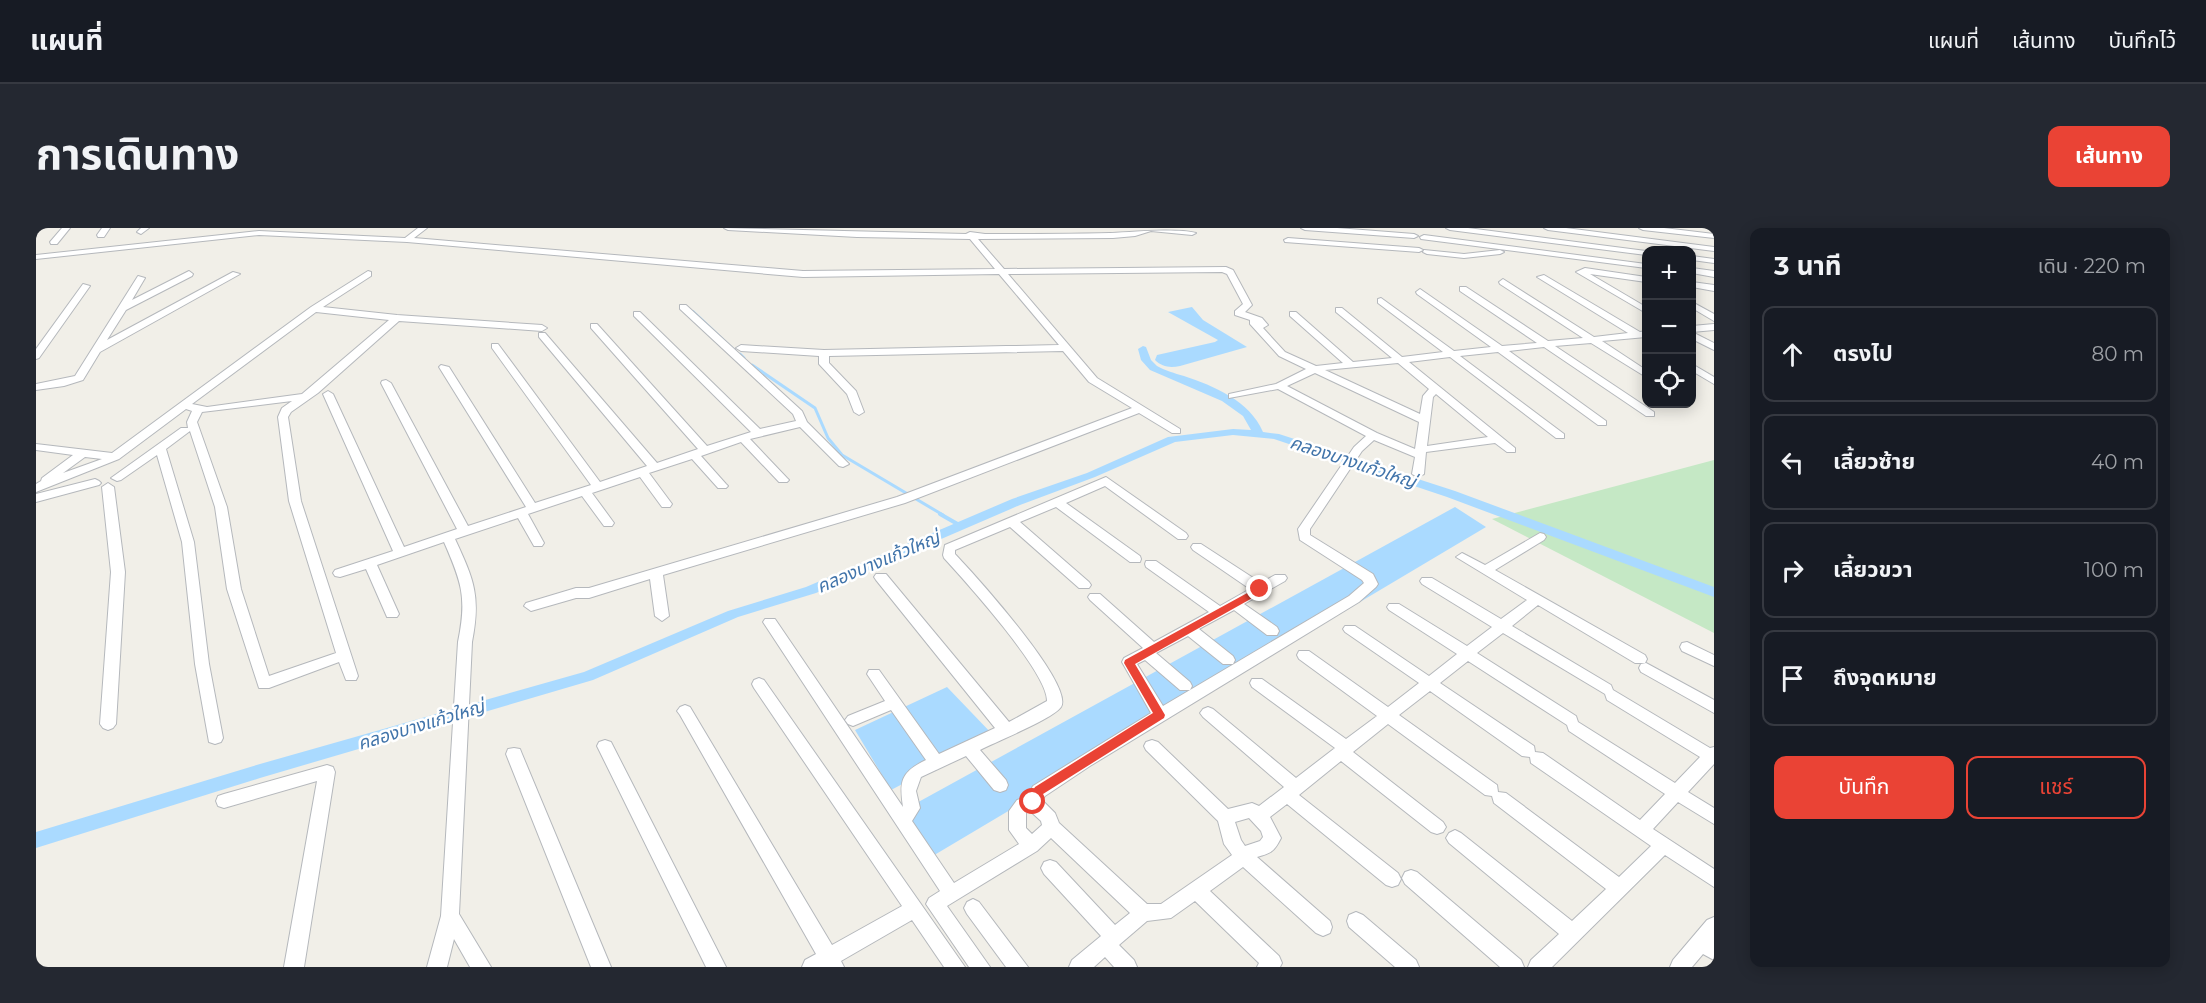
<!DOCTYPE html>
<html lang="th">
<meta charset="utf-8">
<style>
body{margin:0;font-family:Montserrat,"Noto Sans Thai",sans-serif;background:#242831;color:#f1f3f6}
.controls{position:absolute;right:18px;top:18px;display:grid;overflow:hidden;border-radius:12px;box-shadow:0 3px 15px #0003}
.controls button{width:54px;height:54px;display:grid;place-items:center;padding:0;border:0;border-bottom:2px solid #363941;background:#171b24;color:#f1f3f6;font:30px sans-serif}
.stop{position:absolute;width:18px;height:18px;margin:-14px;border:4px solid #ea4335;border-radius:50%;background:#fff}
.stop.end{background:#ea4335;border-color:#fff;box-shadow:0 2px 6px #0008}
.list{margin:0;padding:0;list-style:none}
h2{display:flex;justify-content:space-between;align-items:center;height:78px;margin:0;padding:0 24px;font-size:26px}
h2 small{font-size:20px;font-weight:400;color:#9ea1a6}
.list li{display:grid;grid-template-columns:39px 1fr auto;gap:18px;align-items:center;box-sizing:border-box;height:96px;margin:0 12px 12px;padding:0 12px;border:2px solid #363941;border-radius:12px}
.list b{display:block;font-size:22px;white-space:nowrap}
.list em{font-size:20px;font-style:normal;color:#9ea1a6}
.actions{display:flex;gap:12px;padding:18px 24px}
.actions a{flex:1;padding:14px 0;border:2px solid #ea4335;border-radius:12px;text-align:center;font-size:21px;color:#ea4335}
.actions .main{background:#ea4335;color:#fff}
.icon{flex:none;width:33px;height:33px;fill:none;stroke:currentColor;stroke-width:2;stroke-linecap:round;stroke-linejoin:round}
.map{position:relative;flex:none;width:1678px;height:739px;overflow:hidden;border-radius:12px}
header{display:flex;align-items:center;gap:36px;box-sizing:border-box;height:84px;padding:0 30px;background:#171b24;border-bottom:2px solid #363941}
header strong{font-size:28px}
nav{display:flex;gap:33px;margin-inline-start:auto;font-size:21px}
.intro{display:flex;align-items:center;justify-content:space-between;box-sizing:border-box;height:144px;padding:0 36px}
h1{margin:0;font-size:42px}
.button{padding:15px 27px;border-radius:12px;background:#ea4335;color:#fff;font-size:21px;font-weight:700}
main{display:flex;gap:36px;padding:0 36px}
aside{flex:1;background:#171b24;border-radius:12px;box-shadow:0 3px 15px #0003}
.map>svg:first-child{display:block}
.green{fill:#c5e8c5}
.water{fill:#aadaff}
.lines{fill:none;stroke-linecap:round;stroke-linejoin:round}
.stream-far2{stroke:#aadaff;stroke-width:2}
.stream-far1{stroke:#aadaff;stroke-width:3}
.stream{stroke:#aadaff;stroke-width:4}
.canal{fill:#aadaff;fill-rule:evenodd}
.minor-casing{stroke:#b5b8bc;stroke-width:2}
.minor{fill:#fff;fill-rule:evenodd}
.route{fill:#ea4335}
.labels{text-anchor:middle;stroke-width:5;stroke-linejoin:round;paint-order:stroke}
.water-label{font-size:18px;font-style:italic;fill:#4174aa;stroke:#fff}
</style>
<header>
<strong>แผนที่</strong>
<nav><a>แผนที่</a><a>เส้นทาง</a><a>บันทึกไว้</a></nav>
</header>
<div class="intro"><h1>การเดินทาง</h1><a class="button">เส้นทาง</a></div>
<main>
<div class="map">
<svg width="1678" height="739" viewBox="0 0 1678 739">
<rect width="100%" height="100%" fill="#f1efe8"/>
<!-- green -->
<path class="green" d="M1678,232V405L1456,291Z"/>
<!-- water -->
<path class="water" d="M1156,79L1167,92L1211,119L1144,138C1134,140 1126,139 1119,132L1121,127L1179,114L1182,112L1132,84Z
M1419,279L1450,299L895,629L866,583Z
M911,459L958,508L855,562L819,502Z"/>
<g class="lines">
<!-- stream-far2 -->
<path class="stream-far2" d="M657,83L705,128"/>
<!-- stream-far1 -->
<path class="stream-far1" d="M704,126L708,130
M716,137L779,180L792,210L806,227L907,287"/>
<!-- stream -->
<path class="stream" d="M904,286L925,298"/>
<!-- canal -->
<path class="canal" d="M1107,118L1110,119L1115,132L1121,138C1130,143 1138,145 1148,148C1178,158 1214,173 1227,204L1243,206L1419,263L1678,359V369L1411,269L1238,211L1197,207L1139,214L1059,249L984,277L780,365L702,389L557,452L224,550L0,620V604L224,536L548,444L692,383L770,359L976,271L1051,245L1132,209L1197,201L1215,202L1207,188L1186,173L1114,142L1105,132L1102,121Z"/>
<defs>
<path id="minor" d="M0,0H7L0,2Z
M26,0H34L21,16H15L14,14Z
M66,0H74L68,9H62L61,7Z
M105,0H113L105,6L101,4Z
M382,0H391L378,10L767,43L959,41L934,11L821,9L692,2L688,0L930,6L934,4L949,6C991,6 1033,6 1074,5C1097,4 1140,0 1160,5L1156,7L1115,3L1099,8L1077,10L942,11L968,41L1190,39L1197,42L1216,77L1209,84L1226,90L1232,97L1227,100L1249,124L1280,138L1307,135L1254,88V84H1260L1317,134L1356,130L1300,84V80H1306L1366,129L1407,124L1342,75V71L1345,70L1418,123L1455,119L1381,66L1380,64L1384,61L1466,118L1501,115L1424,63V59H1430L1512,113L1547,110L1464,56L1463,54L1467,51L1558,109L1592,105L1501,49L1508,47L1604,104L1610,103V109L1566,113L1610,142V149L1555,115L1519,118L1618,184V188H1610L1508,119L1473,123L1570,193V197H1562L1462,124L1424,128L1528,206V210H1520L1414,129L1373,134L1479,220V224H1471L1459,215L1390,224L1388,246L1382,249L1376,246L1379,229L1338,212L1326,223L1274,301V307L1337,346L1342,356L1340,359L1323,374L1054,538L1009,568L1006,572L1019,585L1023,595L1111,676H1125L1196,627L1188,616L1182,593L1110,522L1108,518L1110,514L1116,512L1122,514L1192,581L1216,575L1223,578L1248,559L1167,489L1164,485L1167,481L1172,479L1177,481L1260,550L1299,520L1216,459L1214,455L1216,451H1226L1310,511L1341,488L1263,431L1261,427L1263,423H1273L1352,479L1383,455L1309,404L1307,401L1309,398H1319L1393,448L1421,426L1353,382L1351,379L1353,376H1363L1431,418L1456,399L1386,356L1384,353L1386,350H1396L1465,391L1491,372L1420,329L1426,325L1449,337L1504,305L1508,306L1510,309L1508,312L1459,342L1609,427L1611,431L1609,435H1599L1502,377L1476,398L1575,457L1577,462L1674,520L1678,519V536L1652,564L1678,580V596L1642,574L1617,601L1678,641V659L1629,627L1516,739H1492L1495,732L1523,706L1413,615L1410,610L1413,605L1419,602L1425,605L1536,693L1570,661L1458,575L1456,568L1449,567L1352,496L1317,524L1407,594L1410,599L1407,604L1401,606L1395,604L1305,533L1263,567L1362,645L1365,651L1362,657L1356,659L1350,657L1251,576L1234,589L1245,610C1238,624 1235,625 1221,629L1294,693L1296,699L1294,705L1287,708L1280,705L1207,639L1174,663L1243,728L1246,735L1244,739H1221L1223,735L1159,673L1135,690L1111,693L1083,717L1098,732L1101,739H1078L1069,729L1058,739H1033L1036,732L1065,708L1008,646L1005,640L1008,634L1014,632L1020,634L1079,697L1094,685L1015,610L1001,623L911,678L954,739H933L890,676L893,670L904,663L729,397L727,394L729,391H739L867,579C863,553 865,544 890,532L855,482L817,498L812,496L809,492L812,488L849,473L831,446L833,442H843L903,526L959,500L840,352L838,349L840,346H850L973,494L1011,473C1012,445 930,354 908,330L907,327L909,317L1070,249L1150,305L1152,308L1150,311H1142L1069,258L1030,275L1104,328L1105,331L1104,334H1094L1020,279L984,294L1053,354L1055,357L1053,360H1043L974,299L919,322V326C937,345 1039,457 1025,479C1017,491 959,514 944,522L970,552L972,557L970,562L964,564L958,562L930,528L885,549L880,563L884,580L876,593L918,655L983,616L973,602V583L981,572L991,569L997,558L1115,485L1086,434L1088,430L1107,420L1054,372L1052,369L1054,366H1064L1118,414L1173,384L1110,339L1109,336L1110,333H1120L1184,378L1214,361L1157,322L1155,319L1157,316H1165L1225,355L1239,347H1249L1251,350L1249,353L1208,376L1241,399L1243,403L1241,407H1231L1198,382L1163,401L1197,428L1199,432L1197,436H1187L1152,408L1120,425L1154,454L1156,458L1154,462H1144L1109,432L1101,436L1127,478L1313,368L1328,355L1326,352L1264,312L1262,301L1318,219L1330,208L1242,161L1193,170V166L1240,156L1270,141L1243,128L1214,96V92L1199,87V83L1207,76L1191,46L1186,44L972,46L1061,150L1144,201V205H1136L1103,185L869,275L627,347L633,388L626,393L619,388L614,351L553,370H540L495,383L488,378L490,375L540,360H553L861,269L1096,180L1053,154L1027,123L793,128V135L820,163L828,184L823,187L818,184L811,166L783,136V128L705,123L700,120L705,117L788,122L1023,117L963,46L767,49L371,14L223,7L0,31V27L223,3L369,10ZM1362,135L1393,161L1387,168L1384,186L1289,142ZM1279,145L1383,194L1379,221L1341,205L1251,158ZM1400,166L1452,209L1391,218L1397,169ZM1467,405L1569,466L1571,472L1664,529L1639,555L1542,494L1540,488L1441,425ZM1432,433L1531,497L1533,503L1629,566L1604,592L1507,525L1499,524L1498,518L1404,455ZM1394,463L1486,528L1494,529L1495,535L1615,618L1583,649L1470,565L1462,564L1461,557L1363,487ZM993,582L1005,593L1006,597L996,606L990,600V585ZM1213,590L1225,603L1227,609L1224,613L1209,618L1205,612L1199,594Z
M1265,0H1301L1378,6L1382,8L1378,10L1269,2Z
M1410,0H1432L1610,23V27L1414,2Z
M1508,0H1530L1678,19V23L1512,2Z
M1603,0H1628L1678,6V10L1607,2Z
M1388,7L1610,36V40L1385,11L1384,9Z
M1252,10L1383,20L1387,22L1383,24L1249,14L1248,12Z
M1388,22L1428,26L1464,22L1468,24L1464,26L1428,30L1391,26L1387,24Z
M1656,28L1678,31V35L1656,32Z
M1549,40L1610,49V54L1554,46L1610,79V85L1540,44Z
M1656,40L1678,43V49L1656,45Z
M153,43L157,46L156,48L90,82L71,112L197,44L204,46L64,124L47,152L28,158L0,162V156L39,148L102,48L109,50L96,72Z
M332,43L335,44V48L287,79L361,87L506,97L511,100L506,103L363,93L282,165L255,184L252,189L265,273L322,448L320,452H310L303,434L233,460H223L191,361L179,279L154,203L130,221L158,314L173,436L187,510L185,514L179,516L173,514L159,436L146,314L121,227L85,252L81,253L75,250L145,200H152L151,194L156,183L150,181L83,231L0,264V256L5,253L6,250L37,227L0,222V216L76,225L275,79ZM280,84L353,92L266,166L171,179L156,176ZM256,173L246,180L242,189L253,273L300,425L233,448L205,361L191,279L161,194L166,184ZM49,229L66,231L27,245Z
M1656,54L1678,57V63L1656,59Z
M47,56L54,58L3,130L0,131V121Z
M1656,74L1678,86V93L1656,80Z
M644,77H650L766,183L771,194L813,236L807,239L803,238L764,199L714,211L751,250L753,252L751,254H743L705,214L665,228L690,256L692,258L690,260H682L656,231L613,245L636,276L634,279H626L604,249L556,265L578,295L576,298H568L546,268L492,286L508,315L506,318H498L482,290L419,311C438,352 445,368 436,414L423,686L455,739H434L418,711L411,739H391L405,688L422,414C431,370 426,355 408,314L341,337L363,386L361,389H351L330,341L304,349L299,348L297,345L299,342L357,323L287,166L292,163L297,166L368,319L421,301L345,155L346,153L350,152L355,155L432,298L490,279L403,139L405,137L413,139L499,275L555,257L456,120V116H462L564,254L611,238L503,109V105H509L621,235L662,221L555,100V96H561L671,218L715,204L598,88V84H604L724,201L760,193L757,186L644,81Z
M1678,96V102L1656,104V98Z
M1656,104L1678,115V122L1656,111Z
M1656,136L1678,149V156L1656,143Z
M59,251L63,253L65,255L63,257L0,274V266Z
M72,255L78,259L89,344L80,496L77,500L72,502L67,500L64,496L75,344L66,259Z
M1651,414L1678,427V438L1646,423L1644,419L1646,415Z
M1610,435L1678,472V485L1605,444L1603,440L1605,436Z
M723,450L728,452L929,739H908L876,692L805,733L808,739H766L769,732L780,726L644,487L641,483L644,479L649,477L654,479L796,717L866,678L718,460L716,456L718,452Z
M569,512L575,514L690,739H670L561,518L563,514Z
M478,520L484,521L486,526L575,739H555L470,526L472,521Z
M291,537L297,539L299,544L268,739H248L281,553L188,580L182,578L180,573L182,568L188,566Z
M1375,642L1381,644L1485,732L1488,739H1464L1369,656L1366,650L1369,644Z
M937,671L943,674L992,739H970L931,686L928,680L931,674Z
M1320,684L1327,687L1380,732L1383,739H1359L1313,699L1311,693L1313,687Z
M1678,689V732L1667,726L1656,739H1634L1637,732L1671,692Z"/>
</defs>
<!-- minor casing -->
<use href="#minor" class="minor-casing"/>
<!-- minor -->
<use href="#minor" class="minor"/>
</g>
<!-- route -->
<path class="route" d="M1224,358L1227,359V364L1099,436L1129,487L1128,490L1007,566L1001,578H993L991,574L999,559L1117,485L1088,435L1089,432Z"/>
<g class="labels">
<!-- water labels -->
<g class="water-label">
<text transform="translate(1317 234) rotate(18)" y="6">คลองบางแก้วใหญ่</text>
<text transform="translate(842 334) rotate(-23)" y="6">คลองบางแก้วใหญ่</text>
<text transform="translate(385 497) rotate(-17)" y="6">คลองบางแก้วใหญ่</text>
</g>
</g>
</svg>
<div class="controls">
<button>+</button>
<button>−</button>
<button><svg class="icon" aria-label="locate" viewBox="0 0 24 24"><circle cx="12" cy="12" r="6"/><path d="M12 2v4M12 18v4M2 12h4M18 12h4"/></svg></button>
</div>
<div class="stop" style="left:997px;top:574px"></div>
<div class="stop end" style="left:1224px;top:361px"></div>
</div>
<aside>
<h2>3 นาที<small>เดิน · 220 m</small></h2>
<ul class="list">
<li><svg class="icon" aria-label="ahead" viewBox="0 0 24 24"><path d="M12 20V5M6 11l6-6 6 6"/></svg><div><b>ตรงไป</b></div><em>80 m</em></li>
<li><svg class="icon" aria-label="left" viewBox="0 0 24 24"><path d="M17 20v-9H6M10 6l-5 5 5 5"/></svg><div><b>เลี้ยวซ้าย</b></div><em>40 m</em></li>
<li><svg class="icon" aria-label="right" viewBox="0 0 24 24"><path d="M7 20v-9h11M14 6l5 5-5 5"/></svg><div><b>เลี้ยวขวา</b></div><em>100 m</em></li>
<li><svg class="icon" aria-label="arrive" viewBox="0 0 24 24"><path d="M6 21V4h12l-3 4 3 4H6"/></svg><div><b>ถึงจุดหมาย</b></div></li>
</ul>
<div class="actions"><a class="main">บันทึก</a><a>แชร์</a></div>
</aside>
</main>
